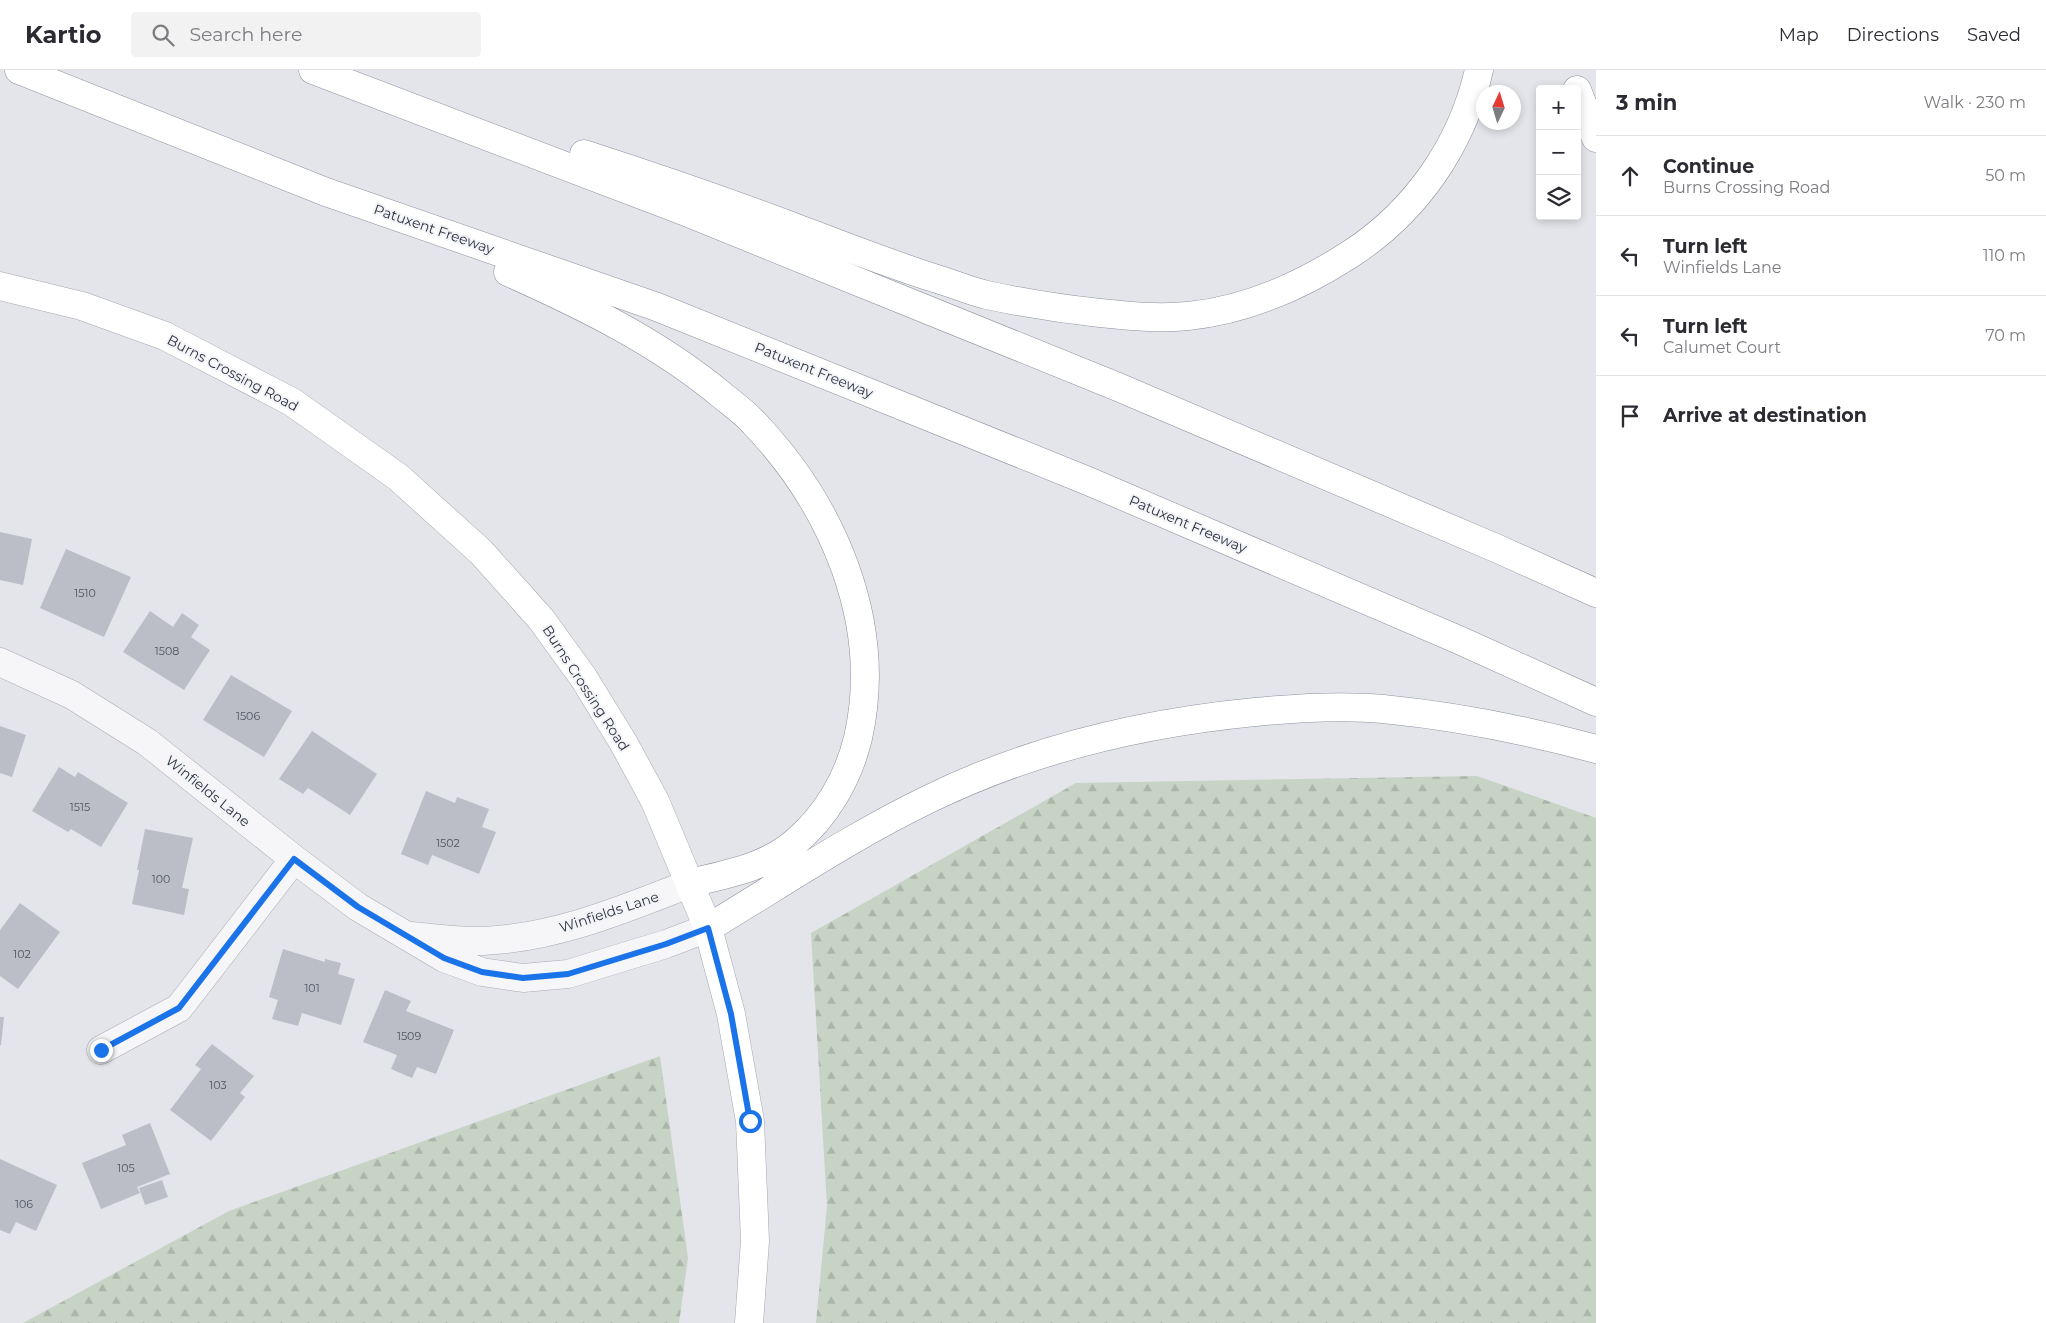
<!DOCTYPE html>
<meta charset="utf-8">
<style>
body{margin:0;font-family:Montserrat,sans-serif;background:#f2f2f3;color:#2b2b33}
.controls{position:absolute;right:15px;top:15px;display:grid;overflow:hidden;border-radius:5px;box-shadow:0 2px 8px #0003}
.controls button{width:45px;height:45px;display:grid;place-items:center;padding:0;border:0;border-bottom:1px solid #e1e1e2;background:#fff;color:#2b2b33;font:25px sans-serif}
.compass{position:absolute;left:1476px;top:15px;width:45px;height:45px;border-radius:50%;background:#fff;box-shadow:0 2px 8px #0003;rotate:4deg}
.stop{position:absolute;width:15px;height:15px;margin:-11px;border:4px solid #1a73e8;border-radius:50%;background:#fff}
.stop.end{background:#1a73e8;border-color:#fff;box-shadow:0 1px 5px #0008}
.list{margin:0;padding:0;list-style:none}
h2{display:flex;justify-content:space-between;align-items:center;height:65px;margin:0;padding:0 20px;font-size:21px}
h2 small{font-size:16px;font-weight:400;color:#7c7c81}
.list li{display:grid;grid-template-columns:32px 1fr auto;gap:15px;align-items:center;box-sizing:border-box;height:80px;padding:0 20px;border-top:1px solid #e1e1e2}
.list b{display:block;font-size:19px;white-space:nowrap}
.list p{margin:0;font-size:16px;white-space:nowrap;color:#7c7c81}
.list em{font-size:16px;font-style:normal;color:#7c7c81}
.icon{flex:none;width:28px;height:28px;fill:none;stroke:currentColor;stroke-width:2;stroke-linecap:round;stroke-linejoin:round}
.map{position:relative;flex:none;width:1596px;height:1253px;overflow:hidden}
header{display:flex;align-items:center;gap:30px;box-sizing:border-box;height:70px;padding:0 25px;background:#fff;border-bottom:1px solid #e1e1e2}
header strong{font-size:24px}
nav{display:flex;gap:28px;margin-inline-start:auto;font-size:18px}
.search{width:350px;height:45px;background:#f2f2f3;display:flex;align-items:center;gap:12px;box-sizing:border-box;padding:0 18px;border-radius:5px;color:#7c7c81;font-size:19px}
main{display:flex}
aside{flex:1;background:#fff}
.map>svg:first-child{display:block}
.forest{fill:url(#forest-firs)}
.building{fill:#bbbec6}
.lines{fill:none;stroke-linecap:round;stroke-linejoin:round}
.minor-casing{stroke:#a9abb4;stroke-width:29}
.major-casing{stroke:#a4a8b4;stroke-width:29}
.highway-casing{stroke:#8c919f;stroke-width:29}
.minor{stroke:#f6f6f8;stroke-width:28}
.major{stroke:#fff;stroke-width:28}
.highway{stroke:#fff;stroke-width:28}
.route{stroke:#1a73e8;stroke-width:6}
.labels{text-anchor:middle;stroke-width:4;stroke-linejoin:round;paint-order:stroke}
.number-label{font-size:11px;fill:#505462}
.street-label{font-size:14px;fill:#2d3140;stroke:#f3f4f7}
</style>
<header>
<strong>Kartio</strong>
<div class="search"><svg class="icon" aria-label="search" viewBox="0 0 24 24"><circle cx="10" cy="10" r="6"/><path d="M15 15l6 6"/></svg>Search here</div>
<nav><a>Map</a><a>Directions</a><a>Saved</a></nav>
</header>
<main>
<div class="map">
<svg width="1596" height="1253" viewBox="0 0 1596 1253">
<defs>
<pattern id="forest-firs" width="22" height="20" patternUnits="userSpaceOnUse" patternTransform="scale(1.25)"><rect width="22" height="20" fill="#c7d3c5"/><path d="M5 1l3.5 6h-7zM16 11l3.5 6h-7z" fill="#abb6aa"/></pattern>
</defs>
<rect width="100%" height="100%" fill="#e3e5ea"/>
<!-- forest -->
<path class="forest" d="M1477,706L1596,748V1253H816L827,1136L811,863L1076,713Z
M660,986L688,1188L679,1253H23L229,1141Z"/>
<!-- building -->
<path class="building" d="M0,462L32,469L23,515L0,510Z
M66,479L131,507L104,567L40,538Z
M150,541L173,557L182,543L199,555L191,567L210,580L184,620L123,582Z
M231,605L292,641L264,687L203,650Z
M0,656L26,665L12,707L0,703Z
M312,661L377,704L350,745L308,718L303,724L279,709Z
M59,697L75,707L78,702L128,733L101,777L71,759L68,762L32,741Z
M426,721L455,733L457,727L489,739L482,757L496,762L479,804L432,785L428,795L401,784Z
M145,759L193,768L182,818L189,819L184,845L132,834L139,800H137Z
M20,833L60,862L18,919L0,906V860Z
M283,879L325,892V889L341,893L338,904L355,909L341,955L302,943L298,956L272,949L278,930L269,927Z
M385,920L411,931L406,941L454,960L436,1004L417,997L412,1008L391,999L397,985L363,972Z
M0,947H4L1,975H0Z
M212,974L254,1006L240,1023L245,1027L211,1071L170,1040L201,999L195,995Z
M150,1053L170,1104L137,1117L140,1123L101,1139L82,1093L126,1075L122,1065Z
M0,1089L57,1115L36,1161L16,1152L10,1164L0,1160Z
M162,1110L168,1127L145,1135L139,1118Z"/>
<g class="lines">
<defs>
<path id="minor" d="M0,592L72,625L147,672L294,789L358,837L444,888L482,902L523,908L568,904L666,874L708,858
M410,866C434,868 459,872 483,871C556,868 624,839 691,813
M101,980L179,938L294,789"/>
<path id="major" d="M0,216L82,236L165,266L292,332L398,407L481,482L541,549L583,607L623,672L655,731L708,858L731,944L750,1051L755,1171L749,1253"/>
<path id="highway" d="M19,0L326,122L657,237L1088,411L1459,570L1596,632
M313,0L686,142L1118,317L1498,479L1596,523
M1577,20L1596,68
M584,84C652,106 719,129 786,154C836,173 886,193 937,209C954,214 970,221 987,225C1024,233 1062,239 1100,243C1129,246 1159,249 1188,246C1247,240 1303,215 1352,183C1416,141 1462,75 1479,0
M508,202C584,236 660,273 724,327C734,335 745,343 754,353C833,436 884,553 858,668C848,709 826,747 793,774C764,798 726,804 691,813
M708,858C781,814 852,766 929,729C1031,679 1142,653 1255,642C1297,638 1341,635 1383,639C1455,646 1526,660 1596,679"/>
</defs>
<!-- minor casing -->
<use href="#minor" class="minor-casing"/>
<!-- major casing -->
<use href="#major" class="major-casing"/>
<!-- highway casing -->
<use href="#highway" class="highway-casing"/>
<!-- minor -->
<use href="#minor" class="minor"/>
<!-- major -->
<use href="#major" class="major"/>
<!-- highway -->
<use href="#highway" class="highway"/>
</g>
<g class="lines">
<!-- route -->
<path class="route" d="M101,980L179,938L294,789L358,837L444,888L482,902L523,908L568,904L666,874L708,858L731,944L750,1051"/>
</g>
<g class="labels">
<!-- number labels -->
<g class="number-label">
<text x="85" y="527">1510</text>
<text x="167" y="585">1508</text>
<text x="248" y="650">1506</text>
<text x="80" y="741">1515</text>
<text x="448" y="777">1502</text>
<text x="161" y="813">100</text>
<text x="22" y="888">102</text>
<text x="312" y="922">101</text>
<text x="409" y="970">1509</text>
<text x="218" y="1019">103</text>
<text x="126" y="1102">105</text>
<text x="24" y="1138">106</text>
</g>
<!-- street labels -->
<g class="street-label">
<text transform="translate(434 159) rotate(19)" y="5">Patuxent Freeway</text>
<text transform="translate(814 300) rotate(22)" y="5">Patuxent Freeway</text>
<text transform="translate(233 303) rotate(28)" y="5">Burns Crossing Road</text>
<text transform="translate(1188 454) rotate(23)" y="5">Patuxent Freeway</text>
<text transform="translate(586 618) rotate(57)" y="5">Burns Crossing Road</text>
<text transform="translate(208 721) rotate(39)" y="5">Winfields Lane</text>
<text transform="translate(609 842) rotate(-18)" y="5">Winfields Lane</text>
</g>
</g>
</svg>
<div class="controls">
<button>+</button>
<button>−</button>
<button><svg class="icon" aria-label="layers" viewBox="0 0 24 24"><path d="M12 4l9 5-9 5-9-5zM3 14l9 5 9-5"/></svg></button>
</div>
<svg class="compass" viewBox="-18 -18 36 36"><path d="M0-13l5 13h-10z" fill="#e53935"/><path d="M0 13l5-13h-10z" fill="#7c7c81"/></svg>
<div class="stop" style="left:750px;top:1051px"></div>
<div class="stop end" style="left:101px;top:980px"></div>
</div>
<aside>
<h2>3 min<small>Walk · 230 m</small></h2>
<ul class="list">
<li><svg class="icon" aria-label="ahead" viewBox="0 0 24 24"><path d="M12 20V5M6 11l6-6 6 6"/></svg><div><b>Continue</b><p>Burns Crossing Road</p></div><em>50 m</em></li>
<li><svg class="icon" aria-label="left" viewBox="0 0 24 24"><path d="M17 20v-9H6M10 6l-5 5 5 5"/></svg><div><b>Turn left</b><p>Winfields Lane</p></div><em>110 m</em></li>
<li><svg class="icon" aria-label="left" viewBox="0 0 24 24"><path d="M17 20v-9H6M10 6l-5 5 5 5"/></svg><div><b>Turn left</b><p>Calumet Court</p></div><em>70 m</em></li>
<li><svg class="icon" aria-label="arrive" viewBox="0 0 24 24"><path d="M6 21V4h12l-3 4 3 4H6"/></svg><div><b>Arrive at destination</b></div></li>
</ul>
</aside>
</main>
